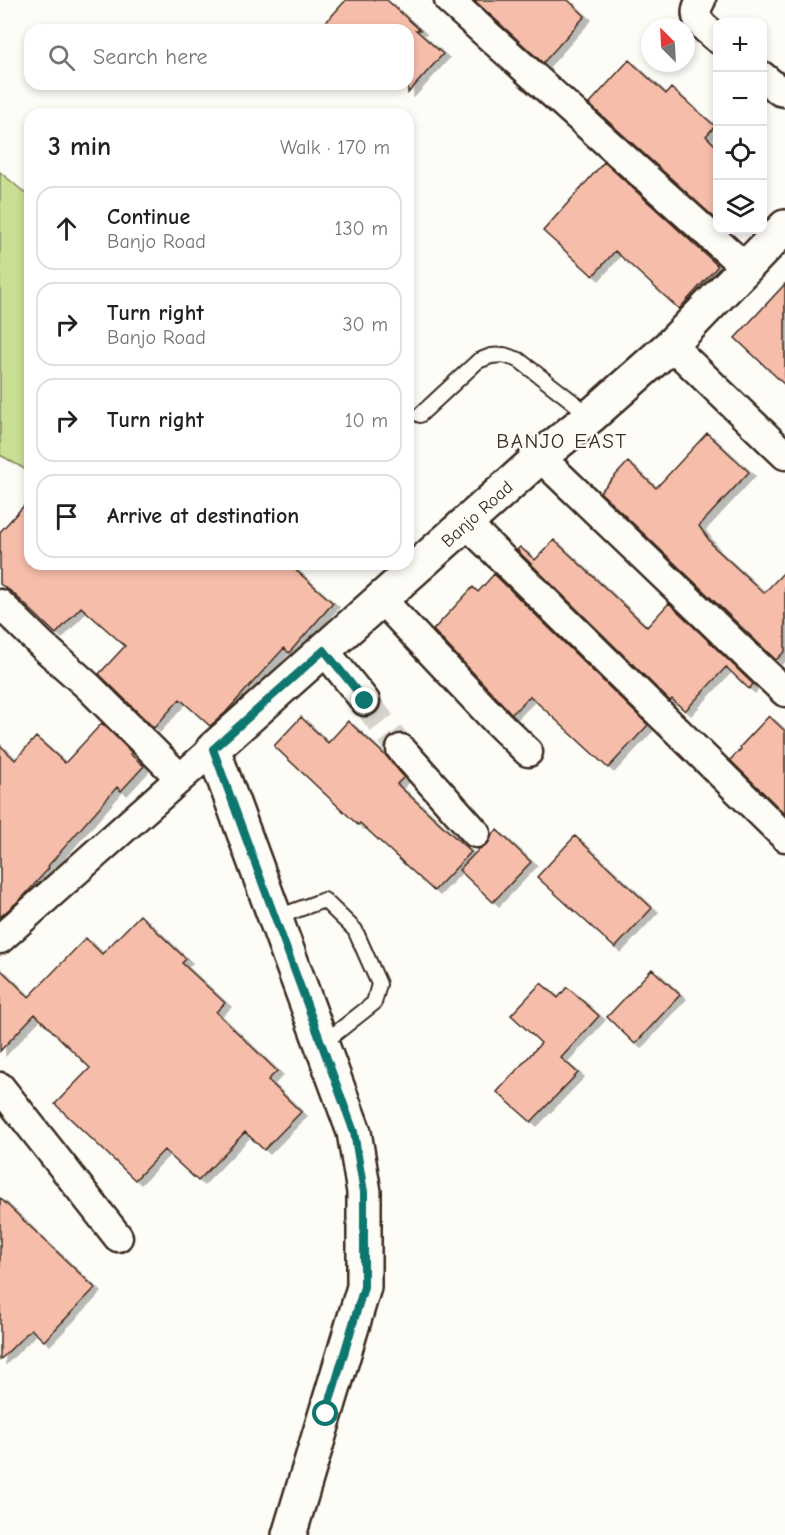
<!DOCTYPE html>
<meta charset="utf-8">
<style>
body{margin:0;font-family:"Comic Neue",sans-serif;background:#f6f6f6;color:#202124}
.controls{position:absolute;right:18px;top:18px;display:grid;overflow:hidden;border-radius:12px;box-shadow:0 3px 9px #0003}
.controls button{width:54px;height:54px;display:grid;place-items:center;padding:0;border:0;border-bottom:2px solid #e0e0e0;background:#fff;color:#202124;font:30px sans-serif}
.compass{position:absolute;left:641px;top:18px;width:54px;height:54px;border-radius:50%;background:#fff;box-shadow:0 3px 9px #0003;rotate:336deg}
.stop{position:absolute;width:18px;height:18px;margin:-14px;border:4px solid #0f766e;border-radius:50%;background:#fff}
.stop.end{background:#0f766e;border-color:#fff;box-shadow:0 2px 6px #0008}
.list{margin:0;padding:0;list-style:none}
h2{display:flex;justify-content:space-between;align-items:center;height:78px;margin:0;padding:0 24px;font-size:26px}
h2 small{font-size:20px;font-weight:400;color:#757577}
.list li{display:grid;grid-template-columns:39px 1fr auto;gap:18px;align-items:center;box-sizing:border-box;height:84px;margin:0 12px 12px;padding:0 12px;border:2px solid #e0e0e0;border-radius:18px}
.list b{display:block;font-size:22px;white-space:nowrap}
.list p{margin:0;font-size:20px;white-space:nowrap;color:#757577}
.list em{font-size:20px;font-style:normal;color:#757577}
.icon{flex:none;width:33px;height:33px;fill:none;stroke:currentColor;stroke-width:2;stroke-linecap:round;stroke-linejoin:round}
.map{position:relative;flex:none;width:785px;height:1535px;overflow:hidden}
.search{position:absolute;background:#fff;box-shadow:0 3px 9px #0003;left:24px;top:24px;width:390px;height:66px;display:flex;align-items:center;gap:15px;box-sizing:border-box;padding:0 21px;border-radius:18px;color:#757577;font-size:22px}
.panel{position:absolute;background:#fff;box-shadow:0 3px 9px #0003;left:24px;top:108px;width:390px;height:462px;border-radius:18px}
.map>svg:first-child{display:block}
.green{fill:#c8df94;stroke:#828459;stroke-width:1.5}
.building{fill:#f6bdab;stroke:#3b2a1e;stroke-width:1.5;filter:url(#shadow)}
.lines{fill:none;stroke-linecap:round;stroke-linejoin:round}
.minor-tunnel{stroke:#d6d2cc;stroke-width:28;stroke-dasharray:28 14;stroke-linecap:butt}
.service-casing{stroke:#3b2a1e;stroke-width:18}
.minor-casing{stroke:#3b2a1e;stroke-width:33}
.tertiary-casing{stroke:#3b2a1e;stroke-width:38}
.service{stroke:#fdfcf7;stroke-width:14}
.minor{stroke:#fdfcf7;stroke-width:28}
.tertiary{stroke:#fdfcf7;stroke-width:33}
.route{stroke:#0f766e;stroke-width:8}
.labels{text-anchor:middle;stroke-width:4.5;stroke-linejoin:round;paint-order:stroke}
.street-label{font-size:18px;fill:#3b2a1e;stroke:#fdfcf7}
.quarter-label{font-size:21px;letter-spacing:1.5px;fill:#3b2a1e;stroke:#fdfcf7}
</style>
<div class="map">
<svg width="785" height="1535" viewBox="0 0 785 1535">
<defs>
<filter id="shadow"><feDropShadow dx="6" dy="4" stdDeviation="0" flood-color="#0004"/></filter>
</defs>
<rect width="100%" height="100%" fill="#fdfcf7"/>
<filter id="ink" filterUnits="userSpaceOnUse"><feTurbulence type="fractalNoise" baseFrequency=".0167" numOctaves="2"/><feDisplacementMap in="SourceGraphic" scale="12" xChannelSelector="R" yChannelSelector="G"/><feConvolveMatrix kernelMatrix="1 2 1 2 8 2 1 2 1" color-interpolation-filters="sRGB"/></filter>
<g filter="url(#ink)">
<!-- green -->
<path class="green" d="M0,172L30,197V472L0,455Z"/>
<!-- building -->
<path class="building" d="M346,0H387L420,30H416L443,54L408,93V30H319Z
M474,0H568L585,16L543,63Z
M629,60L666,94L671,88L715,126L706,136L717,147V220L589,104Z
M604,162L717,265V267L679,309L615,251L593,276L543,231Z
M785,284V385L735,338Z
M707,433L749,472L699,526L714,547L764,593L785,571V651L776,660L600,492L628,462L656,488Z
M30,499V564H289L333,603L289,653L284,648L225,713L210,726L180,699L154,728L99,674L125,646L81,607L56,634L12,592L0,584V532Z
M554,540L647,627L669,603L753,684L749,689L726,667L685,711L672,699L670,701L517,550L520,547L535,560Z
M494,574L648,725L608,768L530,696L512,714L433,630L473,587L478,592Z
M769,716L785,731V814L730,760L741,749L740,747Z
M301,717L328,743L348,721L387,757L404,777L397,784L471,852L434,891L360,823L358,825L274,746Z
M102,723L132,753L130,754L144,766L121,791L117,787L48,866L49,868L24,896L0,917V745L15,760L36,737L65,763Z
M497,830L531,862L493,902L459,870L479,849L487,845L492,835Z
M575,836L652,908L615,948L537,877Z
M140,915L186,959L182,963L225,1003L216,1012L277,1071L268,1080L301,1112L264,1150L245,1132L198,1181L164,1150L135,1180L55,1104L90,1068L35,1014L0,1051V969L29,997L86,938L102,954Z
M652,969L680,995L635,1044L607,1017Z
M541,983L558,998L567,987L599,1016L561,1058L578,1073L531,1122L497,1092L541,1043L511,1015Z
M0,1198L95,1288L44,1341L31,1329L0,1360Z"/>
<g class="lines">
<!-- minor-tunnel -->
<path class="minor-tunnel" d="M365,701L401,749"/>
<defs>
<path id="service" d="M420,415L478,361L491,356L504,355L519,360L591,416
M275,918L324,900L355,930L379,984L374,1003L322,1044"/>
<path id="minor" d="M449,0L746,268
M701,0C689,19 704,27 718,39
M762,76L780,91L785,92
M671,345L785,455
M540,457L785,692
M466,523L785,837
M381,599L496,721L528,752
M0,604L43,646L89,687L180,778
M324,650L365,701
M401,749L476,833
M0,939L213,749
M0,1087L118,1237"/>
<path id="tertiary" d="M289,1535L364,1287V1192L354,1132L213,749L540,457L591,416L671,345L785,227"/>
</defs>
<!-- service casing -->
<use href="#service" class="service-casing"/>
<!-- minor casing -->
<use href="#minor" class="minor-casing"/>
<!-- tertiary casing -->
<use href="#tertiary" class="tertiary-casing"/>
<!-- service -->
<use href="#service" class="service"/>
<!-- minor -->
<use href="#minor" class="minor"/>
<!-- tertiary -->
<use href="#tertiary" class="tertiary"/>
</g>
</g>
<g class="lines" filter="url(#ink)">
<!-- route -->
<path class="route" d="M326,1414L364,1287V1192L354,1132L213,749L324,650L365,701"/>
</g>
<g class="labels">
<!-- street labels -->
<g class="street-label">
<text transform="translate(477 514) rotate(-42)" y="6">Banjo Road</text>
</g>
<!-- quarter labels -->
<g class="quarter-label">
<text x="562" y="448">BANJO EAST</text>
</g>
</g>
</svg>
<div class="controls">
<button>+</button>
<button>−</button>
<button><svg class="icon" aria-label="locate" viewBox="0 0 24 24"><circle cx="12" cy="12" r="6"/><path d="M12 2v4M12 18v4M2 12h4M18 12h4"/></svg></button>
<button><svg class="icon" aria-label="layers" viewBox="0 0 24 24"><path d="M12 4l9 5-9 5-9-5zM3 14l9 5 9-5"/></svg></button>
</div>
<svg class="compass" viewBox="-18 -18 36 36"><path d="M0-13l5 13h-10z" fill="#e53935"/><path d="M0 13l5-13h-10z" fill="#757577"/></svg>
<div class="stop" style="left:326px;top:1414px"></div>
<div class="stop end" style="left:365px;top:701px"></div>
<div class="search"><svg class="icon" aria-label="search" viewBox="0 0 24 24"><circle cx="10" cy="10" r="6"/><path d="M15 15l6 6"/></svg>Search here</div>
<section class="panel">
<h2>3 min<small>Walk · 170 m</small></h2>
<ul class="list">
<li><svg class="icon" aria-label="ahead" viewBox="0 0 24 24"><path d="M12 20V5M6 11l6-6 6 6"/></svg><div><b>Continue</b><p>Banjo Road</p></div><em>130 m</em></li>
<li><svg class="icon" aria-label="right" viewBox="0 0 24 24"><path d="M7 20v-9h11M14 6l5 5-5 5"/></svg><div><b>Turn right</b><p>Banjo Road</p></div><em>30 m</em></li>
<li><svg class="icon" aria-label="right" viewBox="0 0 24 24"><path d="M7 20v-9h11M14 6l5 5-5 5"/></svg><div><b>Turn right</b></div><em>10 m</em></li>
<li><svg class="icon" aria-label="arrive" viewBox="0 0 24 24"><path d="M6 21V4h12l-3 4 3 4H6"/></svg><div><b>Arrive at destination</b></div></li>
</ul>
</section>
</div>
